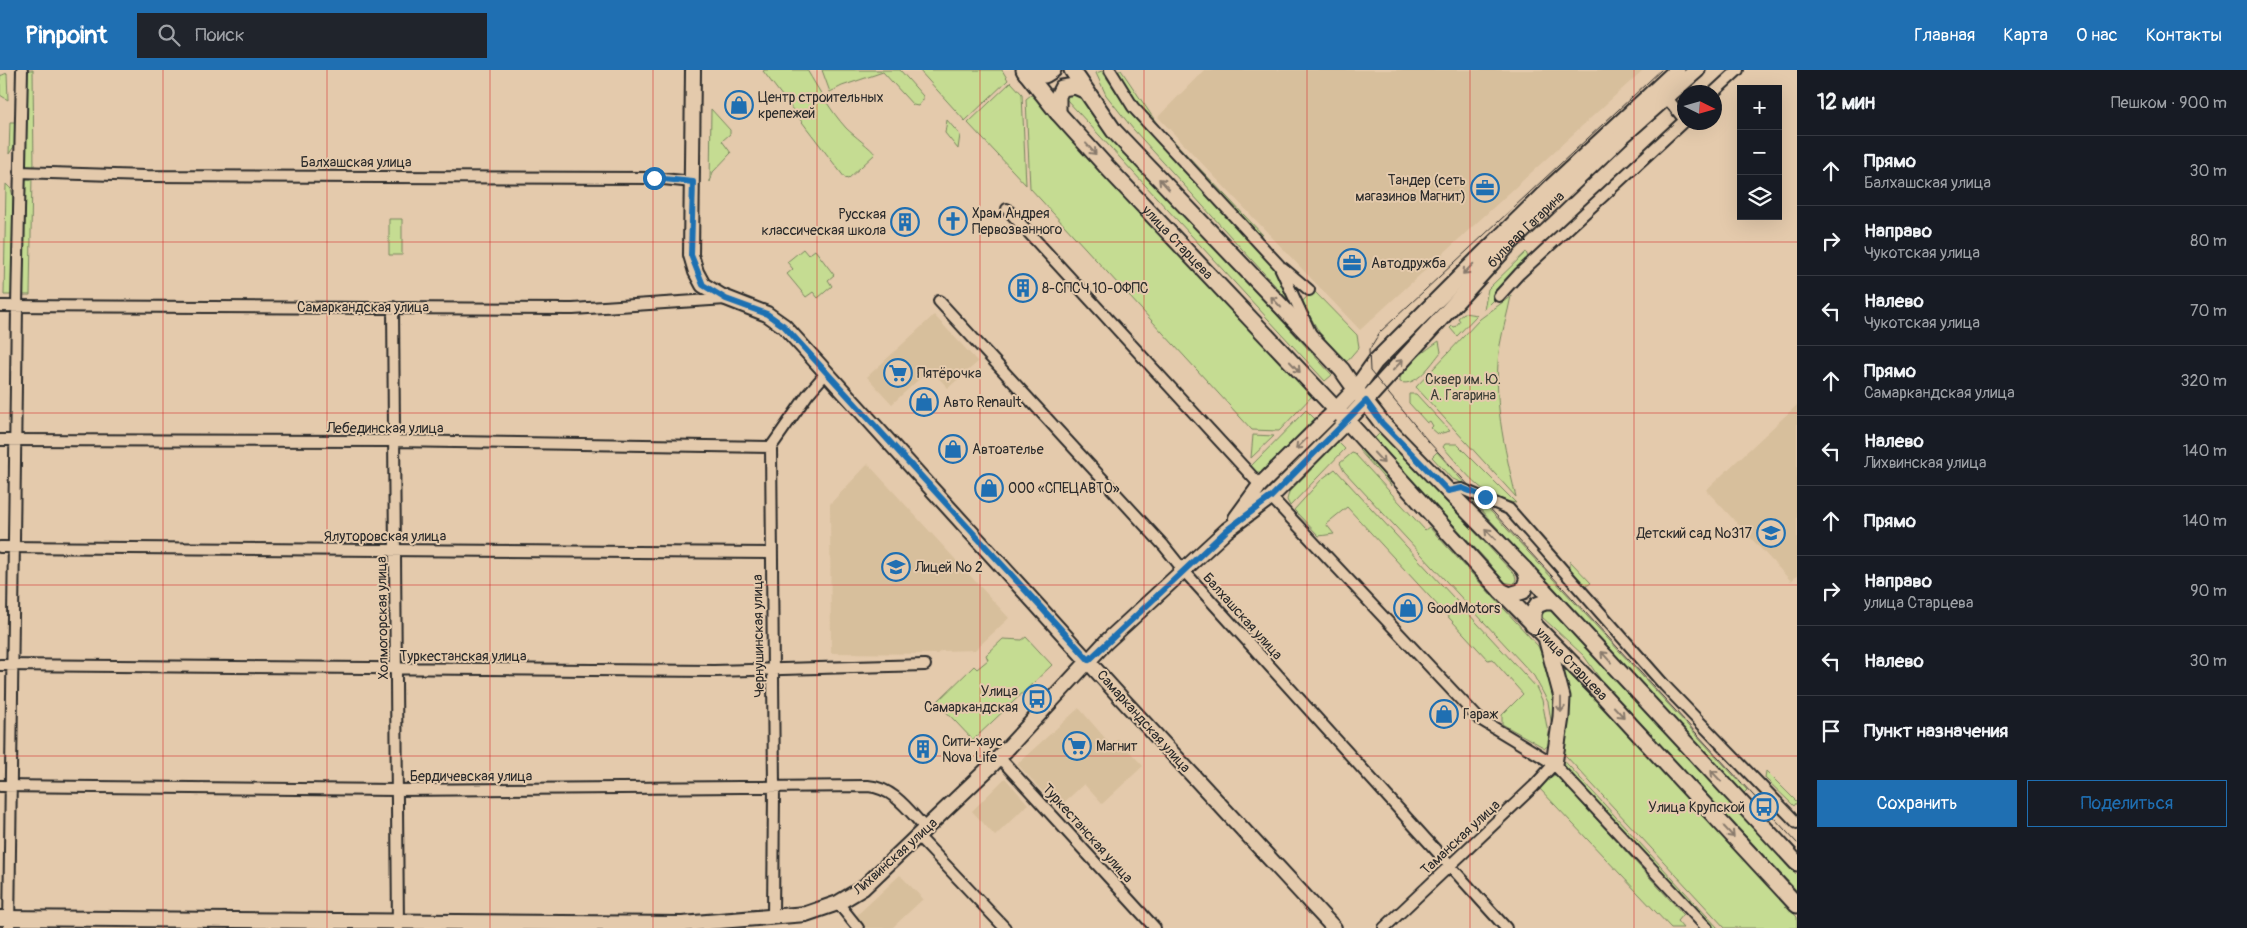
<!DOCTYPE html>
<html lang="ru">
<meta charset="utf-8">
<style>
body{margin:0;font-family:Pangolin,sans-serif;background:#20242c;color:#f1f3f6}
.controls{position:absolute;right:15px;top:15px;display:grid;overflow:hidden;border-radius:0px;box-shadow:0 5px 20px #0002}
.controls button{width:45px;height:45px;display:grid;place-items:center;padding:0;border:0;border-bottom:1px solid #363941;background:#171b24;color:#f1f3f6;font:25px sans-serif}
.compass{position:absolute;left:1677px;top:15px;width:45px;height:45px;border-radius:50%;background:#171b24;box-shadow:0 5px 20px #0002;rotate:95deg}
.stop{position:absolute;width:15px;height:15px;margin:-11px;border:4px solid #1f6fb2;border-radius:50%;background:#fff}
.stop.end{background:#1f6fb2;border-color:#fff;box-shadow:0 1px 5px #0008}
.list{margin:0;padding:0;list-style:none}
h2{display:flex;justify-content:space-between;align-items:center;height:65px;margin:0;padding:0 20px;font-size:21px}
h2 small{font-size:16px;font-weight:400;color:#9ea1a6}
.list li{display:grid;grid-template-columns:32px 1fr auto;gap:15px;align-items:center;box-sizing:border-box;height:70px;padding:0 20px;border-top:1px solid #363941}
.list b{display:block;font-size:19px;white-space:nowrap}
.list p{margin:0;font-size:16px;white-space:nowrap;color:#9ea1a6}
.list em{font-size:16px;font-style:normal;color:#9ea1a6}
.actions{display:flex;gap:10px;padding:15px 20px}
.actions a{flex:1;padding:11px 0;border:1px solid #1f6fb2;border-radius:0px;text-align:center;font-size:18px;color:#1f6fb2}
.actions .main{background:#1f6fb2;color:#fff}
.icon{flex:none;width:28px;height:28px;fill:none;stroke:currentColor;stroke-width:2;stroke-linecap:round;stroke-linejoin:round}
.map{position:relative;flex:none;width:1797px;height:858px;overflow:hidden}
header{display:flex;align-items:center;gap:30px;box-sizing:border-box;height:70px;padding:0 25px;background:#1f6fb2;color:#fff}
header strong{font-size:24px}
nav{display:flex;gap:28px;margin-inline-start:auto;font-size:18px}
.search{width:350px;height:45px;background:#20242c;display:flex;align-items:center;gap:12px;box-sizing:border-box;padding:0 18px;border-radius:0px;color:#9ea1a6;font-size:19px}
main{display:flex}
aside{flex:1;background:#171b24}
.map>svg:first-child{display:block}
.built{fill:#d7bf9c}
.green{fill:#c5dc92;stroke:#78845e}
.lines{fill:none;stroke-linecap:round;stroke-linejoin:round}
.street-casing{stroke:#2b2b2b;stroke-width:14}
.secondary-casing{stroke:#2b2b2b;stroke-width:18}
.primary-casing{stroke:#2b2b2b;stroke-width:19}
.street{stroke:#e4caac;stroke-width:10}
.secondary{stroke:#e4caac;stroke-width:14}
.primary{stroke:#e4caac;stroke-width:15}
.tram{stroke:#2b2b2b;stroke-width:1}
.oneway{stroke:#887a6c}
.route{stroke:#1f6fb2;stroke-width:6}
.grid{fill:none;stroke:#d62828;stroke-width:1;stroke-opacity:0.55}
.labels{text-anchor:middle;stroke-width:4;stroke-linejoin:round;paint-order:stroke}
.poi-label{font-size:14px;fill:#2b2b2b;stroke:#e4caac;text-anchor:start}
.street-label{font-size:14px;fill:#2b2b2b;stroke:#e4caac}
.park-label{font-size:14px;fill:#3a3d35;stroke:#e4caac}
</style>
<header>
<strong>Pinpoint</strong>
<div class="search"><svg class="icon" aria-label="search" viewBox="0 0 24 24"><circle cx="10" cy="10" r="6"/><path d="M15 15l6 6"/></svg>Поиск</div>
<nav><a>Главная</a><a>Карта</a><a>О нас</a><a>Контакты</a></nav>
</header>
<main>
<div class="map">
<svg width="1797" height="858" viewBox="0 0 1797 858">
<rect width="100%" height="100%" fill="#e4caac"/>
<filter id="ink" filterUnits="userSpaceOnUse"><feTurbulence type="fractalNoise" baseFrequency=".02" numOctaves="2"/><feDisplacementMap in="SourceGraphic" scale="10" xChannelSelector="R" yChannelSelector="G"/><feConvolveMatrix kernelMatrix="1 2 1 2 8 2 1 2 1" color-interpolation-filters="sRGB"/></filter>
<g filter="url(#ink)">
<!-- built -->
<path class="built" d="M1204,0H1643L1360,260L1158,47Z
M934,245L978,292L948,318L930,299L892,334L867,307Z
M1797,335V506L1791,511L1706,420Z
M868,394L1009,548L975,580L941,581L937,584L831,583L830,434Z
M1079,638L1111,675L1118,669L1143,696L1102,734L1084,714L1058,738L1017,694Z
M1005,708L1028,734L995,766L972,741Z
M900,805L923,829L892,858H866L856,846Z"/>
<!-- green -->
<path class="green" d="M29,0H33L34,101L27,98L25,94L26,8Z
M765,0H807C819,20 830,40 846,58C853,65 872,79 875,84L848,109L845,108L763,1Z
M822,0H900L923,26V30L918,36L913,35L883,2L842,16L830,22Z
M919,0H1002L1008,10L965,51Z
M1115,0H1121L1158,55L1153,54L1128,22Z
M1102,1L1130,43L1275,198L1291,233L1133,59L1106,25L1096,3Z
M7,3L8,30L0,25V6Z
M1011,12L1022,24L1026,115L968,53Z
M1078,21L1210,172L1332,305L1325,311L1066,29V24Z
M1031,25L1053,42L1313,325L1279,361L1252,360L1030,118L1026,29Z
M711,39L730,60V64L722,71L731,83L713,102L710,112Z
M947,50L960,65L958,79L945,63Z
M10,52H17L15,75L9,84Z
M1167,64L1263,165L1257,164L1166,66Z
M28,105H32L30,225H22L24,110Z
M6,114L11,119L13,126L12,225H4Z
M389,149H402V185H389Z
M803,179L808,185L815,180L834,205L828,210L832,216L818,228L813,222L806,227L787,204L793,199L787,192Z
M1526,182L1529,190L1492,225L1495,229L1484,240L1488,219Z
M1313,220L1357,265L1359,277L1346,292L1319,262L1302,232Z
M1511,226C1508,242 1503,258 1500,275C1492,327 1504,376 1516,427L1416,317L1480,249Z
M1464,243L1477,245L1457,266L1450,258L1452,256L1455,257L1460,251L1458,248Z
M1439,271L1441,282C1432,293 1416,318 1400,312C1398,299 1429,278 1439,271Z
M1409,324H1416L1450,361L1438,364L1431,358L1433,356L1430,351L1427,353L1409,333Z
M1306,340L1315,349L1263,402H1254L1250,397Z
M1381,362L1515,505L1516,509L1514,514L1503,512L1489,493L1374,369Z
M1253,365L1274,366L1251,388Z
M1338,372L1345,379L1290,436L1287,430L1289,422Z
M1445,374H1457L1516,433C1482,429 1464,400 1443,377Z
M1362,377L1380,398L1391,416L1359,380Z
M1437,382L1466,415L1451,408L1432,387Z
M1352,383L1355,384L1425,460L1429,457L1538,576L1556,618L1553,663L1548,632L1534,606L1344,401L1340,393Z
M1335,399L1536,617L1542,630L1550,674L1545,678L1502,654V645L1523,624L1492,589L1488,590L1347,437L1326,454L1334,464L1319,466L1294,440L1322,409Z
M1467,425L1477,429L1484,434L1747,720L1743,724Z
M1570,491L1591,513L1588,515H1583L1570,500Z
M1544,539H1549L1553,542L1797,805V821L1603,613L1584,586L1542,547Z
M1026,567L1052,595L973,670L937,632L974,596L977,599L988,590L986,585L1003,569L1022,570Z
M1558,593L1614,649L1797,847V858H1725L1566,686L1560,678Z
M1558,684L1718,858H1713L1561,693Z
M1766,701L1797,732L1794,736L1767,710L1765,708Z
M1556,705L1683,844L1677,851L1683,858H1671L1539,718L1549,707Z"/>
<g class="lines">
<defs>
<path id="street" d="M1110,0L1133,37L1279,195L1310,262
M1714,22L1738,0
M1666,27L1684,49
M19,102L145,106L653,108L693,112
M1007,139L1260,415
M1283,198L1309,220
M1499,226L1519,204L1684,51
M939,231L1164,476L1184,501L1506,858
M0,236L573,239L726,229
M393,237L398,858
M0,370L394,371L771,377
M1448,421L1462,419L1509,439L1665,616L1797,753
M1271,427L1478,648L1554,694L1707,858
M0,477L770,483
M0,595L714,601L925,595
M999,687L1155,858
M0,716L396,720L868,716C894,718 909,741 926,759
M918,766L1005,858
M838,833L858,858
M773,848L774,718L771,377L808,324L827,302
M9,858L17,236L22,0
M1384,858L1534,716L1554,694"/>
<path id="secondary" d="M693,0L691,185L696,202L703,215L721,226L767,244L784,256L1123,630L1334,858
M1236,448L1260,415L1336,340
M0,848L682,854L806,844L838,833L863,818L992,695L1106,572L1227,460L1271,427L1347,351"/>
<g id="primary">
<path id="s1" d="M1024,0L1058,43L1105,95L1347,351L1501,521L1599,621L1797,835"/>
<path d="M1072,0L1114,61L1342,300C1354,319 1369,335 1382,353L1524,499L1797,793"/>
<path d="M1026,3L1045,5L1053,0"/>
<path d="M1058,43V26L1062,18L1075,16L1084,20"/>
<path d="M1336,340L1355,320L1375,292L1478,189L1548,120L1677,0"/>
<path id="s2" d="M1347,351L1509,174L1620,68L1697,0"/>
<path d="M1501,521L1510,525L1523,521L1528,508L1524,499"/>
<path d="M1533,555V543L1537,535L1545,532H1555"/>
<path d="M1547,571L1562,627L1561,647L1554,694"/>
</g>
</defs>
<!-- street casing -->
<use href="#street" class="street-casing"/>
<!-- secondary casing -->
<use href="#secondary" class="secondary-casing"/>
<!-- primary casing -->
<use href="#primary" class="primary-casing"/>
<!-- street -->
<use href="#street" class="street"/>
<!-- secondary -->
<use href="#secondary" class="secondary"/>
<!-- primary -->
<use href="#primary" class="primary"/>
<!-- tram -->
<path class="tram" d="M1661,0L1380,262L1369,280L1370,301L1428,371L1797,773"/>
</g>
<!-- one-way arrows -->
<defs><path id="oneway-shaft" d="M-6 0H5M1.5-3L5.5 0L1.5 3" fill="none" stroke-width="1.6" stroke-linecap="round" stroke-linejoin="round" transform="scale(1.25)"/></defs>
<g class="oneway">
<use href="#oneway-shaft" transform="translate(1091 79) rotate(48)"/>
<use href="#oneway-shaft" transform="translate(1164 114) rotate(-133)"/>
<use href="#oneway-shaft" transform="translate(1468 199) rotate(135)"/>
<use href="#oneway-shaft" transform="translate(1276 232) rotate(-133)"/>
<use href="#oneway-shaft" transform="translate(1398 295) rotate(-47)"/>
<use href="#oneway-shaft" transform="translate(1295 297) rotate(47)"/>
<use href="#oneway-shaft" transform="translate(1301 374) rotate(135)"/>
<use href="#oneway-shaft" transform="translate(1379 388) rotate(47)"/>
<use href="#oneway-shaft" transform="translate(1490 464) rotate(-134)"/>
<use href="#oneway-shaft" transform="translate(1606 587) rotate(-132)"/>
<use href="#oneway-shaft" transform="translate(1561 635) rotate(90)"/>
<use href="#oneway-shaft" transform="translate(1619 642) rotate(47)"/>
<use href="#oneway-shaft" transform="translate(1716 706) rotate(-133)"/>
<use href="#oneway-shaft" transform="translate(1729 762) rotate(47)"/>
</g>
</g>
<g class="lines" filter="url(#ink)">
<!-- route -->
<path class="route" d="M654,108L693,112L691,185L703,215L726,229L767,244L784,256L1089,590L1227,460L1271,427L1366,331L1382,353L1448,421L1462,418L1485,427"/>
</g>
<!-- grid -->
<path class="grid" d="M163,0V858M327,0V858M490,0V858M653,0V858M817,0V858M980,0V858M1144,0V858M1307,0V858M1470,0V858M1634,0V858M0,172H1797M0,343H1797M0,515H1797M0,686H1797"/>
<!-- icons -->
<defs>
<symbol id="shop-ring" viewBox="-11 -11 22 22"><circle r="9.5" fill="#e4caac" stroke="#1f6fb2" stroke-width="1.5"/><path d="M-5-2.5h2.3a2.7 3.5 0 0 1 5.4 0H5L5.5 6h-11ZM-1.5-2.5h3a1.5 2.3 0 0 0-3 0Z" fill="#1f6fb2"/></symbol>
<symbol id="office-ring" viewBox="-11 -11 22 22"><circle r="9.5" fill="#e4caac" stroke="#1f6fb2" stroke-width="1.5"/><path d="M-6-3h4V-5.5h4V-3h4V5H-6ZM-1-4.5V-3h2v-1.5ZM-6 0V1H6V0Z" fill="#1f6fb2"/></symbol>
<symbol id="church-ring" viewBox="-11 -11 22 22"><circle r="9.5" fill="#e4caac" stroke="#1f6fb2" stroke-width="1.5"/><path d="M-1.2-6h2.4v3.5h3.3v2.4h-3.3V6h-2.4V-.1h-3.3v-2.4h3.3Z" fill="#1f6fb2"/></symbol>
<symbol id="building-ring" viewBox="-11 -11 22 22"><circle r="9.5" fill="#e4caac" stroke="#1f6fb2" stroke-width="1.5"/><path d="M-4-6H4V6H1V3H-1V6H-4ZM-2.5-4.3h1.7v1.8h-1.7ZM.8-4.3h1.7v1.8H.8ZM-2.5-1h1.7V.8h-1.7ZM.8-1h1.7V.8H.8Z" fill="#1f6fb2"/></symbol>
<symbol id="supermarket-ring" viewBox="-11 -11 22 22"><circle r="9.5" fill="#e4caac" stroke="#1f6fb2" stroke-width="1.5"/><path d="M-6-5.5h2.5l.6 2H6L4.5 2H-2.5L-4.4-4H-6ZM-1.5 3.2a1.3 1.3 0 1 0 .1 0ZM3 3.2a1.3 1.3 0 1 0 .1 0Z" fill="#1f6fb2"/></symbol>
<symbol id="school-ring" viewBox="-11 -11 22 22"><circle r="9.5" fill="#e4caac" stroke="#1f6fb2" stroke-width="1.5"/><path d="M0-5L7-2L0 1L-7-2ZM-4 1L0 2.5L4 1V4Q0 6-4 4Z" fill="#1f6fb2"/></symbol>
<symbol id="bus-ring" viewBox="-11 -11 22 22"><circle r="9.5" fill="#e4caac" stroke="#1f6fb2" stroke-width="1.5"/><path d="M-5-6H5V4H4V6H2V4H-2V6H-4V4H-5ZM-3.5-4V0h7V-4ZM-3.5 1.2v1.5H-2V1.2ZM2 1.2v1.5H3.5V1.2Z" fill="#1f6fb2"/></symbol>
</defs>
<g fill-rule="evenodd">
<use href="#shop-ring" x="723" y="19" width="32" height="32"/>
<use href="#office-ring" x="1469" y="102" width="32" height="32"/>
<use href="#church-ring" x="937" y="135" width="32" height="32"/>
<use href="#building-ring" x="889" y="136" width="32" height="32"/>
<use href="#office-ring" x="1336" y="177" width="32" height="32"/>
<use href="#building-ring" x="1007" y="202" width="32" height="32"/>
<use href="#supermarket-ring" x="882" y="287" width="32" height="32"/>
<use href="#shop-ring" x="908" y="316" width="32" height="32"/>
<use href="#shop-ring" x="937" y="363" width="32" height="32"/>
<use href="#shop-ring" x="973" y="402" width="32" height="32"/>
<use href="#school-ring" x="1755" y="447" width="32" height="32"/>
<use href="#school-ring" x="880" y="481" width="32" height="32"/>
<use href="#shop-ring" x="1392" y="522" width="32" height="32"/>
<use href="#bus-ring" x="1021" y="613" width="32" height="32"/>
<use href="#shop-ring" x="1428" y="628" width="32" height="32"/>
<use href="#supermarket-ring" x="1061" y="660" width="32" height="32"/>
<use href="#building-ring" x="907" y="663" width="32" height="32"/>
<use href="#bus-ring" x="1748" y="721" width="32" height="32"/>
</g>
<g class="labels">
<!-- poi labels -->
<g class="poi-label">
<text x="758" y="32">Центр строительных<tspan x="758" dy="16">крепежей</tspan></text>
<text x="1466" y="115" text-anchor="end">Тандер (сеть<tspan x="1466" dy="16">магазинов Магнит)</tspan></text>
<text x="972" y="148">Храм Андрея<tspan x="972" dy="16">Первозванного</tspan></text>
<text x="886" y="149" text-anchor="end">Русская<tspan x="886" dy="16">классическая школа</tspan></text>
<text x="1371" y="198">Автодружба</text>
<text x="1042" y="223">8-СПСЧ 10-ОФПС</text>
<text x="917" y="308">Пятёрочка</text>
<text x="943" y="337">Авто Renault</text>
<text x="972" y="384">Автоателье</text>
<text x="1008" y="423">ООО «СПЕЦАВТО»</text>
<text x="1752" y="468" text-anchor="end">Детский сад №317</text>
<text x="915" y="502">Лицей № 2</text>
<text x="1427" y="543">GoodMotors</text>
<text x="1018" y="626" text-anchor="end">Улица<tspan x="1018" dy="16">Самаркандская</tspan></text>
<text x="1463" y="649">Гараж</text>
<text x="942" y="676">Сити-хаус<tspan x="942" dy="16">Nova Life</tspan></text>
<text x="1096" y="681">Магнит</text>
<text x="1745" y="742" text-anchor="end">Улица Крупской</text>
</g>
<!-- street labels -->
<g class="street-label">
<text x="356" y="97">Балхашская улица</text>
<text dy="5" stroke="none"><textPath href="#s2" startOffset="262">бульвар Гагарина</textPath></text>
<text dy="5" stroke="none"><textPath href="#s1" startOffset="231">улица Старцева</textPath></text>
<text x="363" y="242">Самаркандская улица</text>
<text x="385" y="363">Лебединская улица</text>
<text x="385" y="471">Ялуторовская улица</text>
<text transform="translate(1243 546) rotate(48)" y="5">Балхашская улица</text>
<text transform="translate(382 548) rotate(-91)" y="5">Холмогорская улица</text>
<text transform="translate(758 566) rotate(-91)" y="5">Чернушинская улица</text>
<text x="463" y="591">Туркестанская улица</text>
<text dy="5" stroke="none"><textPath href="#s1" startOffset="808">улица Старцева</textPath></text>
<text transform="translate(1144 651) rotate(48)" y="5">Самаркандская улица</text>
<text x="471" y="711">Бердичевская улица</text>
<text transform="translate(1088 763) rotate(48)" y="5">Туркестанская улица</text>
<text transform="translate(1460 767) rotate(-43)" y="5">Таманская улица</text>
<text transform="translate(895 786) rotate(-42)" y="5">Лихвинская улица</text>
</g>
<!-- park labels -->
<g class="park-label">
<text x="1463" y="314">Сквер им. Ю.<tspan x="1463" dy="16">А. Гагарина</tspan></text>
</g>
</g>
</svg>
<div class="controls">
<button>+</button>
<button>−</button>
<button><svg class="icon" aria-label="layers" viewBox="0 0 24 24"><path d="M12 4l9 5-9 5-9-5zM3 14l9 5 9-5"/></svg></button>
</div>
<svg class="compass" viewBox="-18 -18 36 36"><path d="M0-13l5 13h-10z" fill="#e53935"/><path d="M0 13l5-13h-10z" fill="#9ea1a6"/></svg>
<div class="stop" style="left:654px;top:108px"></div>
<div class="stop end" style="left:1485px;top:427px"></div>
</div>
<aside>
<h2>12 мин<small>Пешком · 900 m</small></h2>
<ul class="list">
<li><svg class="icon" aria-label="ahead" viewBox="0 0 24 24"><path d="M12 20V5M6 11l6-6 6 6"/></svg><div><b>Прямо</b><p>Балхашская улица</p></div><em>30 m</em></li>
<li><svg class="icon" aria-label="right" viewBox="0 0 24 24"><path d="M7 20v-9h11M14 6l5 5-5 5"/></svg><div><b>Направо</b><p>Чукотская улица</p></div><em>80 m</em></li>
<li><svg class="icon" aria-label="left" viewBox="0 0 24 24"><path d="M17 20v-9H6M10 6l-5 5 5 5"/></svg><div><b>Налево</b><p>Чукотская улица</p></div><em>70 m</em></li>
<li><svg class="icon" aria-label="ahead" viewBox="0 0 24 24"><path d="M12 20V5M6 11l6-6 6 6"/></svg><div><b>Прямо</b><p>Самаркандская улица</p></div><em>320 m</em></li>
<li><svg class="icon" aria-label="left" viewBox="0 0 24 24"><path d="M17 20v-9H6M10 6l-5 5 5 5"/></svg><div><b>Налево</b><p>Лихвинская улица</p></div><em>140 m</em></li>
<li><svg class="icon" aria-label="ahead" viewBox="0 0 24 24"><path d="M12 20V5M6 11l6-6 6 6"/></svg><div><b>Прямо</b></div><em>140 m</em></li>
<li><svg class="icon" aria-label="right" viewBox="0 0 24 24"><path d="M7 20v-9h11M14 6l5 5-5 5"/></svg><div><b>Направо</b><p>улица Старцева</p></div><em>90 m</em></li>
<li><svg class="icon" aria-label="left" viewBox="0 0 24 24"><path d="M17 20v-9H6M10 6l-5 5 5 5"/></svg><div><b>Налево</b></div><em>30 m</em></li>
<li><svg class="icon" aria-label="arrive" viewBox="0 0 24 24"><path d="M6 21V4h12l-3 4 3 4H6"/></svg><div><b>Пункт назначения</b></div></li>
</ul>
<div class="actions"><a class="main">Сохранить</a><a>Поделиться</a></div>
</aside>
</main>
